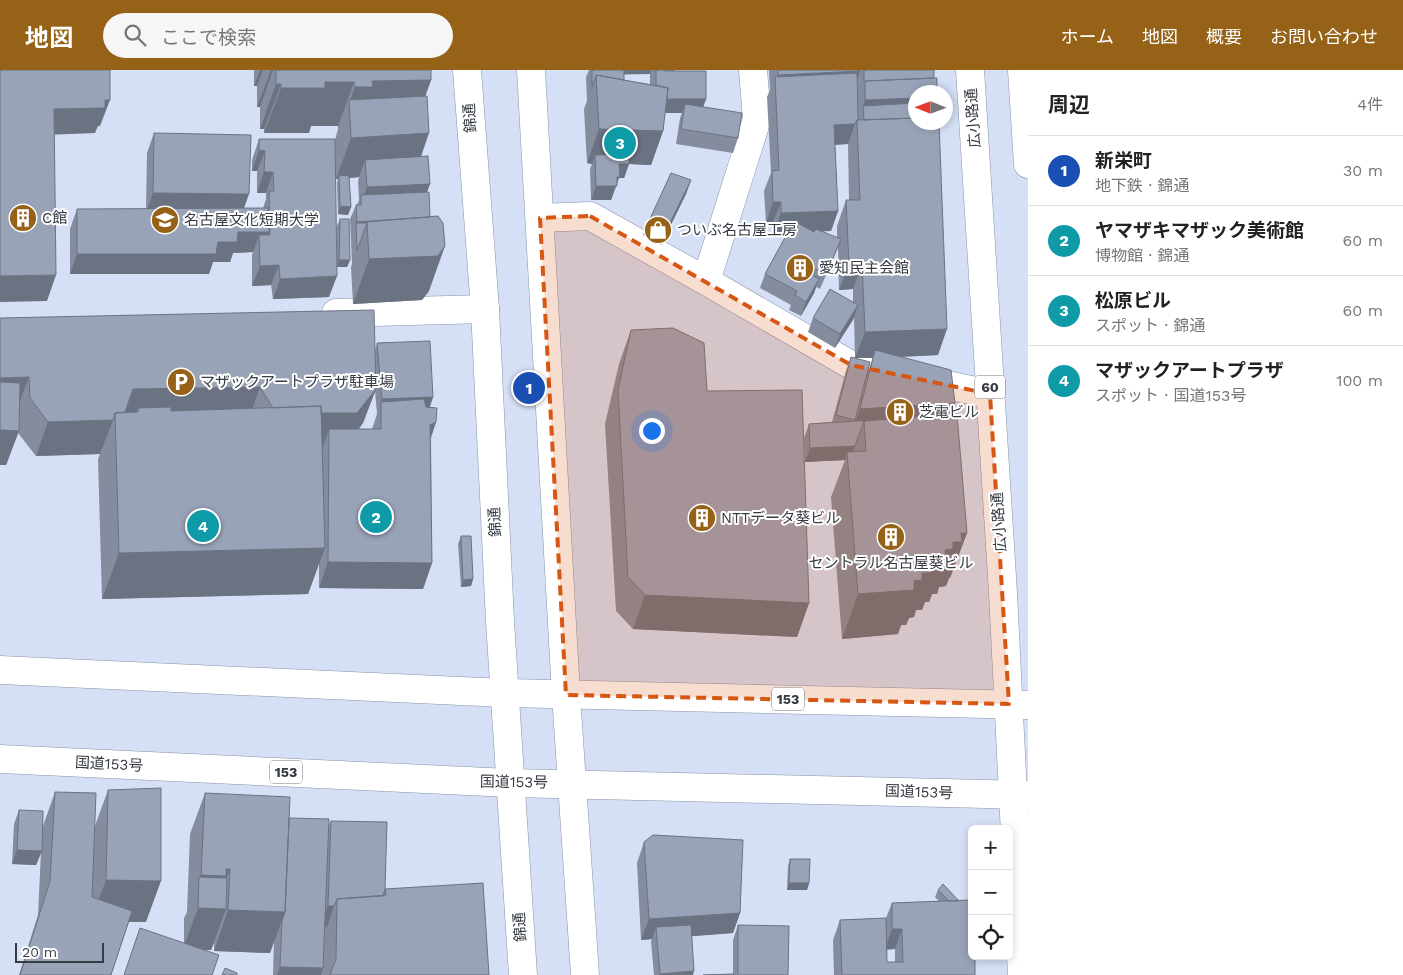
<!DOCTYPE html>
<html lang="ja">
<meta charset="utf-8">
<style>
body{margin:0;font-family:"Work Sans","Noto Sans JP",sans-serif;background:#f6f6f6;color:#222}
.controls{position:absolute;right:15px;bottom:15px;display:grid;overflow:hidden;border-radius:8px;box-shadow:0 2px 8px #0003}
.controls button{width:45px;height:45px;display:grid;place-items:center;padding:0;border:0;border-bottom:1px solid #e0e0e0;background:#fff;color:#222;font:25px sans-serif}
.compass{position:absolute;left:908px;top:15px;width:45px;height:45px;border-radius:50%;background:#fff;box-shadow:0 2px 8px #0003;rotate:271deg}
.scale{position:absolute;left:15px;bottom:12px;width:89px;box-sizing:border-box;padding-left:5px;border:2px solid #363b43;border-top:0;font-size:14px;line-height:18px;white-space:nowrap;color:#363b43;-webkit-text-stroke:4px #fff;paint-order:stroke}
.you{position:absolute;left:651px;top:360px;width:18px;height:18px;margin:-12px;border:4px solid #fff;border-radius:50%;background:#1a73e8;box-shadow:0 0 0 8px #1a73e833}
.badge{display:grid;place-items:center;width:32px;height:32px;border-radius:50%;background:#966217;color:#fff;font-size:16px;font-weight:700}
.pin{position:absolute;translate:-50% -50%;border:2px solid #fff;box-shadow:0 1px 5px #0006}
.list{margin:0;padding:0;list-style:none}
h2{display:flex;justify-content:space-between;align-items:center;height:65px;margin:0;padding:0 20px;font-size:21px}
h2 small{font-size:16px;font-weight:400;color:#767676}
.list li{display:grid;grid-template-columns:32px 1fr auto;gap:15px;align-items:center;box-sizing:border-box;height:70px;padding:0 20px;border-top:1px solid #e0e0e0}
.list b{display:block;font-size:19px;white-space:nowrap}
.list p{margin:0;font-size:16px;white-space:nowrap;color:#767676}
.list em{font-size:16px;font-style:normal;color:#767676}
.icon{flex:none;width:28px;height:28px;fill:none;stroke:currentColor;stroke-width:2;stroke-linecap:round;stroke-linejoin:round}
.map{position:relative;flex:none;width:1028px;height:905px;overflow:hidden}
header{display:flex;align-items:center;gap:30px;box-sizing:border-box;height:70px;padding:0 25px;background:#966217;color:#fff}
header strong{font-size:24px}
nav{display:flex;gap:28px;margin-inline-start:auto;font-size:18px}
.search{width:350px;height:45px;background:#f6f6f6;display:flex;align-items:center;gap:12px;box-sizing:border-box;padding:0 18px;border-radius:28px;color:#767676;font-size:19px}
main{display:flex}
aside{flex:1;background:#fff}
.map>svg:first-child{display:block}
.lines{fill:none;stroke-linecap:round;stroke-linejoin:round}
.minor-casing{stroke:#8893a7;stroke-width:29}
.tertiary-casing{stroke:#8893a7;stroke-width:29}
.primary-casing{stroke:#8893a7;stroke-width:29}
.trunk-casing{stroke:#8893a7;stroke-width:29}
.minor{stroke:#fff;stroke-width:28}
.tertiary{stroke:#fff;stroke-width:28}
.primary{stroke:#fff;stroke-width:28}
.trunk{stroke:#fff;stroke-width:28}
.wall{fill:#848c9e;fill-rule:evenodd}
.shaded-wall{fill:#6b7281}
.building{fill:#99a3b8;stroke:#6b7281}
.marked{fill:#d65612;fill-opacity:0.2;stroke:#d65612;stroke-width:4;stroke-dasharray:10 6;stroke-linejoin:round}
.labels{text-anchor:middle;stroke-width:4;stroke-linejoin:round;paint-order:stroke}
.shield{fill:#fff;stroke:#72767b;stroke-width:1}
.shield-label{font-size:14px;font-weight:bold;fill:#363b43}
.street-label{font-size:15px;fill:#363b43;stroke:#fff}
.poi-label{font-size:15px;fill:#363b43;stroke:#fff;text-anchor:start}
</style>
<header>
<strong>地図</strong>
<div class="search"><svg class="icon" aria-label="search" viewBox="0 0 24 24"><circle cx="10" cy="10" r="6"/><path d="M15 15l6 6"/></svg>ここで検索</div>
<nav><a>ホーム</a><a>地図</a><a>概要</a><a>お問い合わせ</a></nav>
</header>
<main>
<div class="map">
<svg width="1028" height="905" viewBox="0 0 1028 905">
<rect width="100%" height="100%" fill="#d5e0f6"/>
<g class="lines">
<defs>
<path id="minor" d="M540,148L590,146L706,211L851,295L990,324
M706,211L757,49L753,0
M336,243L485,239"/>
<path id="tertiary" d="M467,0L485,239L500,551L523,905
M531,0L566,625L585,905"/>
<path id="primary" d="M970,0L1003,523L1022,905
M1022,0L1028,94"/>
<path id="trunk" d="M0,600L504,623L1028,635
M0,689L510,713L1028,725"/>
</defs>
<!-- minor casing -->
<use href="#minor" class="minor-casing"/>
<!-- tertiary casing -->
<use href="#tertiary" class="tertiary-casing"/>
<!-- primary casing -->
<use href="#primary" class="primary-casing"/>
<!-- trunk casing -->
<use href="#trunk" class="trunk-casing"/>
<!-- minor -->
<use href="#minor" class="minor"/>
<!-- tertiary -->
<use href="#tertiary" class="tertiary"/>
<!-- primary -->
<use href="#primary" class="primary"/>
<!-- trunk -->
<use href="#trunk" class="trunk"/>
</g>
<!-- wall -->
<path class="wall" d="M254,0H431V10L425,26L421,87L430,114L427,122L429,221L422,230L353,234L351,197L352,194L350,149L356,135H357L359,130L358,111L359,107L349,108L351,137L348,145L338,144L337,113L338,109H336L335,87L329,227L273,229L271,215L252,216V185L253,182L233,183L230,192H213L209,204H70V159L77,139H146L147,83L154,63L244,138H263L266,129V123H257V101H252V90L259,69L335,70L338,59V56H311L309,63H264V59H260V37H257V16H254Z
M589,0H675V1L706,29L703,37L738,68L733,83L676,74L680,48L682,43H665L663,61L651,95L629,94L624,108H619L611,130H591L590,99L592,94L587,93L584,39L587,31L586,7ZM624,4H650V14L624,10Z
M769,0H934L916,22L938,285L900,287L950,344L967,463L950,508H949L946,516L939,517L937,524H932L929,532H925L922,540H916L914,547L909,548L906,555H901L898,564L842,569L831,427L845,390L805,392L804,368L809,354L832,352L846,301L851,287L855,288L854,246L835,278L808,262L813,248L853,233V219L839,220L838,177L820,219L816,217L814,223L801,246L789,240L791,235L760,218L765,204L788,163L773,164V152L766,153L764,121L771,103L767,27L770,20ZM848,74L849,130H846L837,156V168L822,161H831L838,141L835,75ZM856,288H873L868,301Z
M691,110L686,124L661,175L643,165L649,151Z
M340,149L350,190L347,197H337V156Z
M0,248L375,281L377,273L433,327L430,337L436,352L431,368L432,493L423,519L319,518V493L308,524L102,529L98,389L100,384L36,386L18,363L6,395H0ZM375,321L377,344L372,359H359L363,353Z
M631,260L809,533L797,567L633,559L616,541L605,354L619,294Z
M461,466L473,509L471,516L461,517L458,474Z
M108,720L146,852H129L111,905H19L38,845L41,782L36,795L12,794L14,754L19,740L43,756L55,722L95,756Z
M205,723L289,748L328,757L331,751L385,819L489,905H273L274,871L270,883L214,881V873L211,880H205L184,873V848L187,842L190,764Z
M644,772L740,843L733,863L692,866L693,905H654L651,871L652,869L641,870L637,793Z
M790,789L809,813L807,820H787L788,796Z
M943,814L975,905H834L833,870L840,850L886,848L892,833L939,831L935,827L938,820ZM887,879H895V892H887Z
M738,855L788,905H703L733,904V870Z"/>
<!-- shaded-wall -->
<path class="shaded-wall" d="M260,0H263L257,16H254Z
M271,0H273L260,37H257Z
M593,0H651L650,4L592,5Z
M860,1L853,21L775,12L778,5Z
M431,10L415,55L349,33L355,17L372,11Z
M325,12H354L338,56H311L309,63H264L281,18Z
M276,14H281L264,59H260Z
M865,16L916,22V52L864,53L863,36L865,30Z
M656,29H706L701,43L685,34L682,43H651Z
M105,30H110L100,56H98L95,63L44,65L54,39Z
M855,54L848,74L827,75L834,55Z
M599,59L663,61L651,95L629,94L624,108H619L611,130H591L596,116L595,85L592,94L587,93Z
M429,63L415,104L365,90L359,107L339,109V105L338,109H336L351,68Z
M259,80L265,81L257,101H252Z
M264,102H273L266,123H257Z
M691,110L686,124L661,175L666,161Z
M430,114L422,134H361L367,117Z
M153,123L249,124L242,144L146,143Z
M773,132H781L773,152L766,153Z
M340,136L351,137L348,145L338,144Z
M838,141L831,161L773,164L781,143Z
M430,148L356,154L357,152Z
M238,162H269L261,182L259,165L253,182L233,183L230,192H213L209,204H70L77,184L218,172Z
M445,176L429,221L422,230L353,234L369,189Z
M339,190H350L347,197H337Z
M862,193L853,219L839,220L849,194Z
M279,195L271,215L252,216L260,196Z
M56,205L47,231L0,232V206Z
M337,206L329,227L273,229L280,209Z
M819,209L814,223L801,246L806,232Z
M858,235L853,250L835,278L840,264Z
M947,259L938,285L873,288L875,280L873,288H855L865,262Z
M29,307L16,341L0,342V308Z
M260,317L248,351L138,342V338L132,353H122L133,319Z
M376,319L363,353L345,377L329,359L323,377H264L276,343Z
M433,327L428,341L381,332L377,344L382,329Z
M955,333L945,358L864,351L851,364L860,339Z
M113,350L100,384L36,386L48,352Z
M436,352L427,378L430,355Z
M0,360L19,361L6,395H0Z
M855,376L850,390L847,382L845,390L805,392L810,378Z
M961,463H967L950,508H949L946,516L939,517L937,524H932L929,532H925L922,540H916L914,547L909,548L906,555H901L898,564L842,569L858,524L914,511L938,488Z
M325,478L308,524L102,529L119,483Z
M328,492L432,493L423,519L319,518Z
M473,509L471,516L461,517L463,510Z
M645,525L809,533L797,567L633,559Z
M17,780L42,781L36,795L12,794Z
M226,799H230L216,839H226L211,880L183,879L198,838L199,811L201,805Z
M106,810L161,811L146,852L91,851Z
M789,813H809L807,820H787Z
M328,836H334L327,857H320Z
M228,840L285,842L270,883L214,881Z
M740,843L733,863L657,869L656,857L652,869L641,870L649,849Z
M892,859H902L895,879L885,880Z
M280,897L323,898L321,905H277Z
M694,901L693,905H659L660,904Z"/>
<!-- building -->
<path class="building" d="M0,0H110V30H105V38L54,39L56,205L0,206Z
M276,0H431V10L372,11L373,17H355L354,12H325V18H281V14H276Z
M592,0H624V10L596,5L592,17Z
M656,0H665V1H706V29H667L668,18L656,15Z
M778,0H860V1L778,5Z
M864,0H934V8L865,11L864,12Z
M857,3L858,50H857L855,54L834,55L838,141L781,143V132H773L772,101L779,100L775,7Z
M596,5L668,18L663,61L599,59Z
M937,8V22H916V28L865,30V11Z
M427,26L429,63L351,68L349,30Z
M916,33V48L864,50L863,36Z
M685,34L742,43L738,68L681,59Z
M916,48V52H939L947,259L865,262L862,193L849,194L846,130H860L857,50Z
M154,63L251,65L249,124L153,123Z
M259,69H335L337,206L280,209L279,195L260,196L259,165H270L269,121H274L273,102H264L265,81L259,80Z
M629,84V94H619L620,107H617V116H596L595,85Z
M428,86L430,114L367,117L365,90Z
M671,103L691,110L666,161L649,151Z
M339,105L349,106L351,137L340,136Z
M429,122L430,147L357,152L356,135H361V125Z
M268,138L269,162H238L237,172H218L216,184H77V139Z
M438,146L443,153L445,176L438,186L369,189L367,152Z
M340,149H349L350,190H339Z
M794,151L814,162L816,159L841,169L826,205L815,199L812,205L819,209L806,232L795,225L797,221L765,204Z
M356,153H367L357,180Z
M830,219L858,235L840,264L813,248Z
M374,240L376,319L357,343H321V336L273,338L260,317L133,319L125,342L115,343L113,350L48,352L30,328L29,307L0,308V248Z
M673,258L704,273L707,321L802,320L809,533L645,525L628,507L618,320L631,260Z
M430,271L433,327L382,329L377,273Z
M875,280L951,300L955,333L860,339Z
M851,287L870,292L855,350L836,345Z
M0,312L20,313L19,361L0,360Z
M424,329L426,337L437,338L436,352L430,355L432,493L328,492L329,359H381V332Z
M321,336L325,478L119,483L115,343L138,342V338L171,337V341Z
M957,344L967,463H961L962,472H953V479L945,480L946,487L938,488V495L930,496V503H922V510L914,511V520L858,524L847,382L866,381L864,351Z
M871,350L864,351L855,376L810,378L809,354Z
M461,466H471L473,509L463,510Z
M161,718V811L106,810L108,720Z
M55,722L96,723L92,827L132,841L111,905H20L50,811Z
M205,723L290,727L285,842L228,840L230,799H226V806L201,805Z
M19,740L43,741L42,781L17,780Z
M289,748L329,749L323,898L280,897L282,851L285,842Z
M331,751L387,752L385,819L383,826L337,829L334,836H328Z
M653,765L743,770L740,843L649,849L644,772Z
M790,789H810L809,813H789Z
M199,807L227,808L226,839L198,838Z
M483,813L489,905H330L336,889L337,829L386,825L385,819Z
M943,814L959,831H949L938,820Z
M972,830V886H975V905H842L840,850L886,848L887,892H903L902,859H892V833Z
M691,855L694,901L660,904L656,857Z
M738,855L789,856L788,905H738Z
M140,858L219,885L212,905H124Z
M225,898L237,903V905H222Z
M734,904V905H703Z"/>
<!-- marked area -->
<path class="marked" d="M590,146L851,295L990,324L1009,634L566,625L540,148Z"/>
<!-- icons -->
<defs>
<symbol id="building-disc" viewBox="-11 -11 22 22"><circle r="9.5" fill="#966217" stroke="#fff"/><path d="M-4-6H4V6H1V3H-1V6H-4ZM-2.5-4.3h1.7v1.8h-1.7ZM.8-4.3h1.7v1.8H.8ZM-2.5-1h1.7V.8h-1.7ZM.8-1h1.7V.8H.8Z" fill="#fff"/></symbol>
<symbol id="university-disc" viewBox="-11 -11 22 22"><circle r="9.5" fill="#966217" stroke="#fff"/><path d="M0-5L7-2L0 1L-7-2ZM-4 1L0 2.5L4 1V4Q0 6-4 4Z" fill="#fff"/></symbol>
<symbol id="shop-disc" viewBox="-11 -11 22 22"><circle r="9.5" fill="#966217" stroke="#fff"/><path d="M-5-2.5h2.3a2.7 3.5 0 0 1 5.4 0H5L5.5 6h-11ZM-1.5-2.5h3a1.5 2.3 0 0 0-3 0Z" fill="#fff"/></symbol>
<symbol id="parking-disc" viewBox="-11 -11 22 22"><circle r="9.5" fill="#966217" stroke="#fff"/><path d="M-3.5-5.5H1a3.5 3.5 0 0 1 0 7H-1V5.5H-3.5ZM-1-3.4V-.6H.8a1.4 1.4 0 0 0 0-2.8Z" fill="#fff"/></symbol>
</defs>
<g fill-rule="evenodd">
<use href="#building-disc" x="7" y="132" width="32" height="32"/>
<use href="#university-disc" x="149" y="134" width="32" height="32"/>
<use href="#shop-disc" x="642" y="144" width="32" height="32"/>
<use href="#building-disc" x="784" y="182" width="32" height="32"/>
<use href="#parking-disc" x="165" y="296" width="32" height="32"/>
<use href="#building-disc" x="884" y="326" width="32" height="32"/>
<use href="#building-disc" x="686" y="432" width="32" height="32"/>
<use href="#building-disc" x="875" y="451" width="32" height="32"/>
</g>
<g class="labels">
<!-- shield labels -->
<g class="shield">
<rect x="975" y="305.5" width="30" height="23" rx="4"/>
<rect x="772" y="617.5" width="32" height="23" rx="4"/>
<rect x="270" y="690.5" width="32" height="23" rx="4"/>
</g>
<g class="shield-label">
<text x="990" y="322">60</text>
<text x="788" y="634">153</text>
<text x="286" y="707">153</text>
</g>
<!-- street labels -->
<g class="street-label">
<text transform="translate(470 48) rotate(-94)" y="5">錦通</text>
<text transform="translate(973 48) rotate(-94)" y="5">広小路通</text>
<text transform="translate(495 452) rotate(-93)" y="5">錦通</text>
<text transform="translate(999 452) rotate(-94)" y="5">広小路通</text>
<text transform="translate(109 694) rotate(3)" y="5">国道153号</text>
<text transform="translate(514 712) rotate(1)" y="5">国道153号</text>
<text transform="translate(919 722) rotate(2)" y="5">国道153号</text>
<text transform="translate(520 857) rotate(-94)" y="5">錦通</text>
</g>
<!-- poi labels -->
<g class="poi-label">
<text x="42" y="153">C館</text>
<text x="184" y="155">名古屋文化短期大学</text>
<text x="677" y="165">ついぶ名古屋工房</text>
<text x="819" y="203">愛知民主会館</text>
<text x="200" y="317">マザックアートプラザ駐車場</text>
<text x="919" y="347">芝電ビル</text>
<text x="721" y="453">NTTデータ葵ビル</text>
<text x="891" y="498" text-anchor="middle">セントラル名古屋葵ビル</text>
</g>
</g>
</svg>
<div class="controls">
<button>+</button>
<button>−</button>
<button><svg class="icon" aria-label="locate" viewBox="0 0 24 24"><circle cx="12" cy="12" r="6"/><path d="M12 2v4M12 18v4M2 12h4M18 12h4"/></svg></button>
</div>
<svg class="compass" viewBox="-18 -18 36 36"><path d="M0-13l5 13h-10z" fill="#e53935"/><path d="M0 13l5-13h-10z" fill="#767676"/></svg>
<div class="scale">20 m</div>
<div class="you"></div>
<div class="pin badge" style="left:529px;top:318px;background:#1a4fb4">1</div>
<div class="pin badge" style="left:376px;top:447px;background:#0f9aa8">2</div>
<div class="pin badge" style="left:620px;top:73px;background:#0f9aa8">3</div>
<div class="pin badge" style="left:203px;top:456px;background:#0f9aa8">4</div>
</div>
<aside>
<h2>周辺<small>4件</small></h2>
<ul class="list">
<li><span class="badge" style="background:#1a4fb4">1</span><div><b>新栄町</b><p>地下鉄 · 錦通</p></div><em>30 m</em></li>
<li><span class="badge" style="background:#0f9aa8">2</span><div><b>ヤマザキマザック美術館</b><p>博物館 · 錦通</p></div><em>60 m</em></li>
<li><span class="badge" style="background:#0f9aa8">3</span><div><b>松原ビル</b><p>スポット · 錦通</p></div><em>60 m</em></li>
<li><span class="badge" style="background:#0f9aa8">4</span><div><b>マザックアートプラザ</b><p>スポット · 国道153号</p></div><em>100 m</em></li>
</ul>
</aside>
</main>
